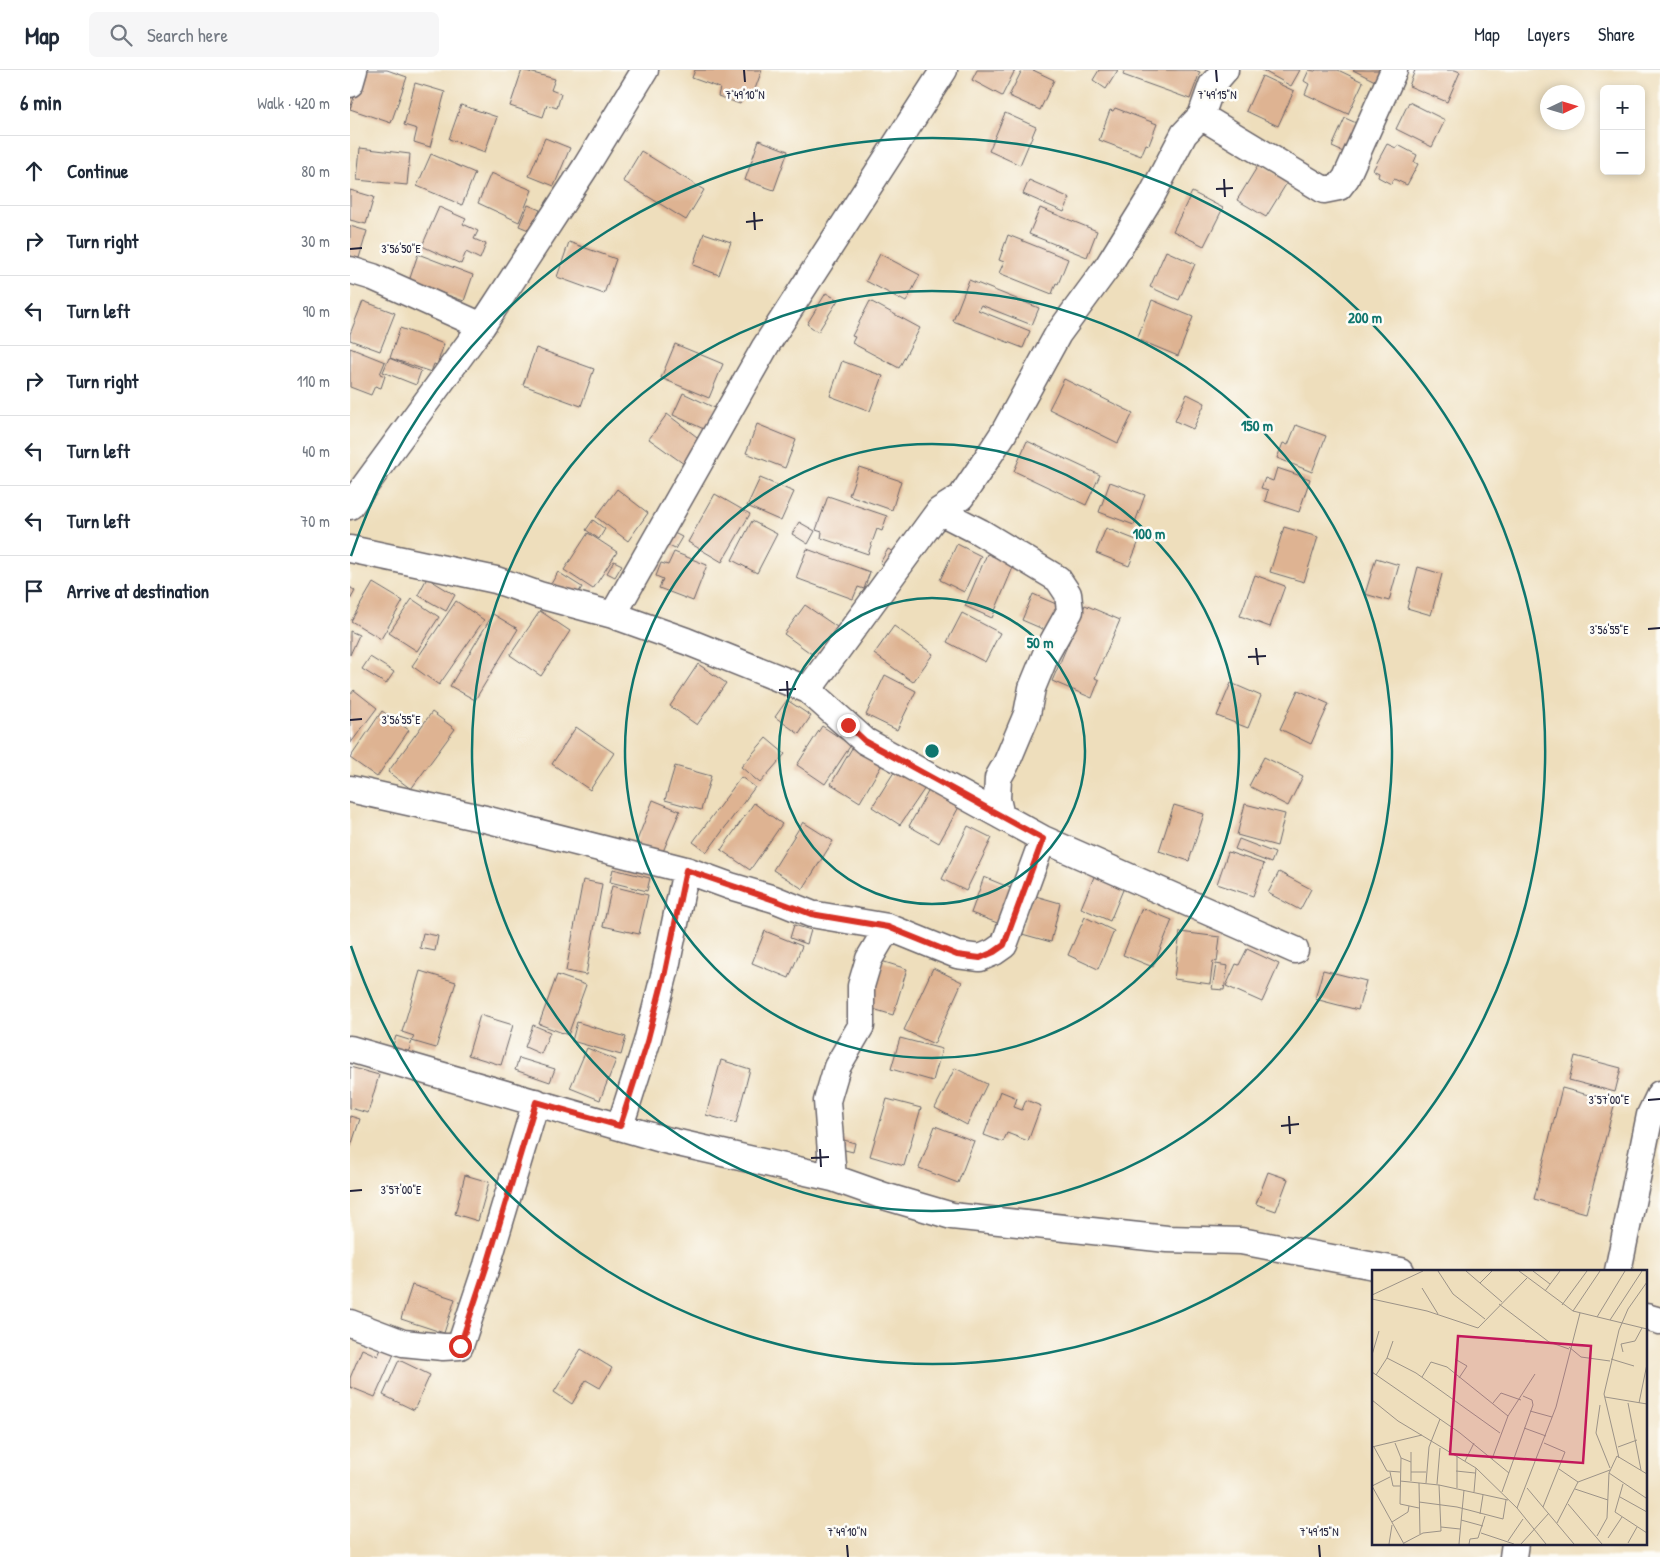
<!DOCTYPE html>
<meta charset="utf-8">
<style>
body{margin:0;font-family:"Patrick Hand",sans-serif;background:#f6f6f7;color:#1f2937}
.controls{position:absolute;right:15px;top:15px;display:grid;overflow:hidden;border-radius:8px;box-shadow:0 2px 8px #0003}
.controls button{width:45px;height:45px;display:grid;place-items:center;padding:0;border:0;border-bottom:1px solid #e0e1e3;background:#fff;color:#1f2937;font:25px sans-serif}
.compass{position:absolute;left:1190px;top:15px;width:45px;height:45px;border-radius:50%;background:#fff;box-shadow:0 2px 8px #0003;rotate:86deg}
.stop{position:absolute;width:15px;height:15px;margin:-11px;border:4px solid #d93025;border-radius:50%;background:#fff}
.stop.end{background:#d93025;border-color:#fff;box-shadow:0 1px 5px #0008}
.list{margin:0;padding:0;list-style:none}
h2{display:flex;justify-content:space-between;align-items:center;height:65px;margin:0;padding:0 20px;font-size:21px}
h2 small{font-size:16px;font-weight:400;color:#747a83}
.list li{display:grid;grid-template-columns:32px 1fr auto;gap:15px;align-items:center;box-sizing:border-box;height:70px;padding:0 20px;border-top:1px solid #e0e1e3}
.list b{display:block;font-size:19px;white-space:nowrap}
.list em{font-size:16px;font-style:normal;color:#747a83}
.icon{flex:none;width:28px;height:28px;fill:none;stroke:currentColor;stroke-width:2;stroke-linecap:round;stroke-linejoin:round}
.map{position:relative;flex:none;width:1310px;height:1487px;overflow:hidden}
header{display:flex;align-items:center;gap:30px;box-sizing:border-box;height:70px;padding:0 25px;background:#fff;border-bottom:1px solid #e0e1e3}
header strong{font-size:24px}
nav{display:flex;gap:28px;margin-inline-start:auto;font-size:18px}
.search{width:350px;height:45px;background:#f6f6f7;display:flex;align-items:center;gap:12px;box-sizing:border-box;padding:0 18px;border-radius:8px;color:#747a83;font-size:19px}
main{display:flex}
aside{flex:1;background:#fff}
.map>svg:first-child{display:block}
.building{fill:#deb392}
.lines{fill:none;stroke-linecap:round;stroke-linejoin:round}
.minor-casing{stroke:#696468;stroke-width:29}
.minor{stroke:#fff;stroke-width:26}
.route{stroke:#d93025;stroke-width:6}
.ticks{fill:none;stroke:#22223b;stroke-width:2}
.ring{fill:none;stroke:#0f766e;stroke-width:2.5}
.inset-road{fill:none;stroke:#9c9388;stroke-width:1}
.view{fill:#c2185b;fill-opacity:0.15;stroke:#c2185b;stroke-width:2.5}
.inset-edge{fill:none;stroke:#22223b;stroke-width:2.5}
.ticks-label{font-size:12px;text-anchor:middle;fill:#22223b;stroke:#fdfcf7;stroke-width:5;stroke-linejoin:round;paint-order:stroke}
.centre{fill:#0f766e;stroke:#fdfcf7;stroke-width:2.5}
.ring-label{font-size:15px;text-anchor:middle;font-weight:bold;fill:#0f766e;stroke:#fdfcf7;stroke-width:5;stroke-linejoin:round;paint-order:stroke}
</style>
<header>
<strong>Map</strong>
<div class="search"><svg class="icon" aria-label="search" viewBox="0 0 24 24"><circle cx="10" cy="10" r="6"/><path d="M15 15l6 6"/></svg>Search here</div>
<nav><a>Map</a><a>Layers</a><a>Share</a></nav>
</header>
<main>
<aside>
<h2>6 min<small>Walk · 420 m</small></h2>
<ul class="list">
<li><svg class="icon" aria-label="ahead" viewBox="0 0 24 24"><path d="M12 20V5M6 11l6-6 6 6"/></svg><div><b>Continue</b></div><em>80 m</em></li>
<li><svg class="icon" aria-label="right" viewBox="0 0 24 24"><path d="M7 20v-9h11M14 6l5 5-5 5"/></svg><div><b>Turn right</b></div><em>30 m</em></li>
<li><svg class="icon" aria-label="left" viewBox="0 0 24 24"><path d="M17 20v-9H6M10 6l-5 5 5 5"/></svg><div><b>Turn left</b></div><em>90 m</em></li>
<li><svg class="icon" aria-label="right" viewBox="0 0 24 24"><path d="M7 20v-9h11M14 6l5 5-5 5"/></svg><div><b>Turn right</b></div><em>110 m</em></li>
<li><svg class="icon" aria-label="left" viewBox="0 0 24 24"><path d="M17 20v-9H6M10 6l-5 5 5 5"/></svg><div><b>Turn left</b></div><em>40 m</em></li>
<li><svg class="icon" aria-label="left" viewBox="0 0 24 24"><path d="M17 20v-9H6M10 6l-5 5 5 5"/></svg><div><b>Turn left</b></div><em>70 m</em></li>
<li><svg class="icon" aria-label="arrive" viewBox="0 0 24 24"><path d="M6 21V4h12l-3 4 3 4H6"/></svg><div><b>Arrive at destination</b></div></li>
</ul>
</aside>
<div class="map">
<svg width="1310" height="1487" viewBox="0 0 1310 1487">
<rect width="100%" height="100%" fill="#fdfcf7"/>
<filter id="ink" filterUnits="userSpaceOnUse"><feTurbulence type="fractalNoise" baseFrequency=".02" numOctaves="2"/><feDisplacementMap in="SourceGraphic" scale="10" xChannelSelector="R" yChannelSelector="G"/><feConvolveMatrix kernelMatrix="1 2 1 2 8 2 1 2 1" color-interpolation-filters="sRGB"/></filter>
<filter id="wash" filterUnits="userSpaceOnUse"><feTurbulence type="fractalNoise" baseFrequency=".0096" numOctaves="4" result="noise"/><feDisplacementMap in="SourceGraphic" scale="20" xChannelSelector="R" yChannelSelector="G"/><feGaussianBlur stdDeviation="1.12" result="paint"/><feColorMatrix in="noise" values="0 0 0 0 0 0 0 0 0 0 0 0 0 0 0 0 0 1.4 0 .05"/><feComposite in="paint" operator="in"/></filter>
<g filter="url(#wash)">
<rect width="100%" height="100%" fill="#eedebc"/>
<g id="blocks">
<!-- building -->
<path class="building" d="M13,0H37L57,7L41,53L0,39Z
M172,0L205,9L201,20L211,24L207,38L197,35L193,47L160,36Z
M345,0H412L401,30L393,27L390,34L368,26L370,18L342,8Z
M627,0H665L652,26L622,10Z
M672,0H683L704,10L690,40L659,26Z
M749,0H768L756,19L743,10Z
M774,0H844L850,2L840,29L773,5Z
M912,0H950L941,16Z
M959,0L965,1L966,0H988L1013,12L998,44L955,24L959,14L954,11Z
M1003,0H1035L1029,13Z
M1065,0H1105L1110,2L1097,32L1059,16Z
M912,6L944,21L928,56L896,41Z
M65,13L95,22L80,77L64,72L67,59L54,55Z
M1059,32L1095,50L1082,77L1046,59Z
M111,35L147,47L135,82L99,69Z
M765,38L807,54L799,75L796,74L791,86L749,70L760,40L763,41Z
M655,43L686,57L670,95L639,81Z
M995,48L1013,56L1000,85L982,77Z
M195,68L220,78L204,116L179,106Z
M409,70L438,81L424,120L395,110Z
M1037,74L1046,78L1048,75L1067,85L1064,92L1068,94L1057,115L1044,109L1041,114L1028,107L1029,103L1023,100Z
M10,78L60,84L57,115L7,110Z
M291,81L354,120L336,150L273,111Z
M81,84L125,103L112,135L67,116Z
M909,94L938,111L916,147L887,130Z
M141,103L182,120L169,152L128,133Z
M679,110L720,128L714,142L673,124Z
M0,120L24,127L16,154L0,150Z
M842,122L873,138L854,176L823,161Z
M178,135L190,140L181,161L169,156Z
M89,137L116,149L113,154L128,161L124,169L136,174L130,189L116,182L111,194L72,176Z
M690,138L747,161L737,187L679,164Z
M0,156L17,161L9,188L0,186Z
M354,163L381,172L369,205L343,195Z
M658,165L718,189L708,214L706,213L702,224L649,203L654,192L649,190Z
M219,172L266,189L254,224L207,207Z
M816,181L845,194L829,230L800,217Z
M68,184L123,205L114,231L59,211Z
M530,184L570,205L556,232L516,211Z
M619,210L689,238L682,255L631,235L628,240L680,261L673,278L603,251Z
M476,223L488,230L468,262L457,254Z
M802,230L843,247L828,286L787,269Z
M13,231L45,243L30,281L0,270V264Z
M520,231L570,258L549,298L502,273L505,267L502,266Z
M50,258L94,274L87,295L84,294L81,302L40,288Z
M325,274L373,294L359,328L311,308Z
M0,278L35,292L30,304L35,306L31,318L25,316L21,325L0,317Z
M186,278L244,299L231,336L173,315Z
M39,288L71,301L66,315L33,302Z
M492,291L533,306L520,341L480,326Z
M714,309L783,343L768,373L699,339Z
M333,323L365,338L356,360L323,345Z
M837,324L855,333L843,359L825,351Z
M317,344L351,370L334,394L299,369Z
M407,354L446,370L435,398L396,383Z
M946,355L976,366L962,402L927,388L933,373L938,375Z
M677,371L750,405L736,435L664,401Z
M509,397L551,411L542,440L499,425Z
M927,398L960,409L949,442L915,431L918,420L911,418L915,408L923,411Z
M410,408L444,422L431,451L397,436Z
M760,412L795,425L784,455L749,442Z
M267,419L298,443L278,471L246,447Z
M365,424L400,444L372,492L338,472Z
M478,426L537,446L532,461L527,459L518,484L471,468L472,462L466,460Z
M243,450L255,459L249,469L236,460Z
M402,451L427,464L407,503L382,490Z
M449,452L465,461L458,474L442,464Z
M934,457L968,467L954,512L920,502Z
M756,458L789,471L779,496L746,483Z
M238,463L267,482L243,519L214,500Z
M324,463L332,467L325,479L317,475Z
M607,474L631,486L614,522L590,510Z
M457,479L520,502L514,519L508,517L503,529L446,508Z
M538,479L549,485L542,499L530,493Z
M324,482L357,495L343,531L309,518L313,509L306,506L311,493L318,495Z
M637,484L664,495L642,548L615,536Z
M1026,488L1049,495L1039,531L1015,524Z
M264,491L272,495L265,507L257,503Z
M1068,497L1092,504L1081,545L1057,538Z
M208,502L232,517L225,528L201,514Z
M905,505L935,516L920,557L890,546Z
M77,508L105,525L96,541L68,525Z
M23,513L53,531L31,569L1,551Z
M0,517L5,521L0,530Z
M683,524L713,537L702,563L672,550Z
M62,529L89,547L67,581L39,563Z
M106,531L134,550L89,615L62,596Z
M455,535L487,557L466,587L434,564Z
M735,535L770,550L745,608L749,610L742,628L702,611Z
M190,541L220,561L191,606L160,585Z
M612,543L650,563L635,592L597,572Z
M143,544L168,559L125,630L100,616Z
M544,556L583,584L563,612L524,584Z
M0,561L9,565L0,585Z
M20,587L44,602L36,614L12,599Z
M348,594L376,613L347,655L320,636Z
M535,605L566,621L547,660L516,645Z
M881,613L911,626L898,658L867,646Z
M4,620L27,638L0,674V625Z
M948,620L979,634L961,674L930,659Z
M437,630L461,646L449,664L425,647Z
M32,641L59,660L27,707L0,688Z
M82,642L105,659L61,719L38,702Z
M472,656L501,675L475,714L447,695Z
M226,657L264,683L240,720L202,694Z
M416,668L435,684L410,713L391,697Z
M505,673L534,691L510,732L481,714Z
M914,687L953,706L938,736L899,716Z
M325,696L361,706L351,740L315,730Z
M546,699L575,718L550,755L522,737Z
M391,707L405,717L357,782L343,772Z
M579,720L609,737L589,773L559,756Z
M303,730L330,741L312,784L286,773Z
M404,733L432,754L400,800L371,780Z
M895,734L935,744L927,776L887,765Z
M824,735L854,744L839,791L809,781Z
M453,752L483,771L453,819L423,800Z
M618,756L642,768L616,821L592,809Z
M889,769L925,783L921,793L885,779Z
M878,782L914,794L903,826L867,814Z
M263,799L300,808L297,821L260,812Z
M746,802L775,815L760,851L731,838Z
M929,802L961,819L950,840L918,823Z
M634,807L663,819L650,854L621,843Z
M233,810L252,814L236,905L216,901Z
M262,816L298,825L289,864L253,856Z
M682,825L710,833L701,872L672,864Z
M792,838L822,850L803,897L773,885Z
M735,847L764,861L748,899L718,885Z
M444,855L461,860L457,874L440,868Z
M415,861L452,876L439,908L402,893Z
M830,862L870,867L867,892L863,891L860,914L824,909Z
M73,863L88,866L85,881L70,878Z
M897,879L929,894L912,932L876,916L886,894L889,895Z
M528,890L557,899L543,945L513,936Z
M866,894L878,896L874,920L862,919Z
M583,898L612,912L584,974L554,960Z
M973,900L1016,911L1008,940L965,929Z
M70,901L106,912L86,978L62,971L64,966L52,962Z
M207,905L236,915L218,965L189,954Z
M130,945L163,955L151,995L118,985Z
M227,952L276,967L271,985L222,971Z
M183,955L200,962L191,984L175,977Z
M46,966L62,971L57,986L41,981Z
M550,968L592,979L583,1011L541,999Z
M237,978L266,990L250,1030L220,1018Z
M1225,986L1271,998L1265,1022L1219,1010Z
M169,988L205,999L200,1012L165,1000Z
M371,990L400,999L386,1053L356,1045Z
M0,997L29,1005L18,1043L0,1038Z
M605,998L637,1014L617,1055L585,1038Z
M1212,1018L1265,1032L1236,1143L1184,1129Z
M650,1021L667,1028L664,1037L672,1040L676,1030L691,1036L678,1071L657,1063L653,1072L634,1065Z
M537,1029L571,1038L554,1096L520,1086Z
M0,1046L10,1049L0,1079Z
M585,1056L624,1071L608,1113L569,1098Z
M494,1070L505,1073L503,1082L491,1079Z
M918,1102L938,1109L926,1141L906,1134Z
M115,1105L139,1112L128,1151L105,1144Z
M62,1215L105,1229L94,1263L51,1249Z
M12,1279L28,1286L31,1279L44,1284L25,1327L0,1317V1308Z
M231,1279L262,1298L250,1318L236,1310L222,1334L204,1322Z
M49,1290L80,1305L64,1340L33,1325Z"/>
</g>
</g>
<g filter="url(#ink)">
<use href="#blocks" fill-opacity="0" stroke="#696468" stroke-width="1"/>
<g class="lines">
<defs>
<path id="minor" d="M0,14L4,0
M851,46L974,120L989,117L996,108L1044,0
M0,200L23,207L132,256
M0,436L132,256L235,98L295,0
M589,441L630,462L708,509L718,524L720,541L696,584L682,618L677,644L656,694L648,708L647,729L651,746
M0,479L146,510L189,525L263,545L336,571L458,620L515,671L693,769L945,880
M263,545L415,277L594,0
M458,620L589,441L611,427L630,399L653,364L708,264L758,196L802,125L834,64L851,46L862,15L875,0
M0,719L135,749L336,800L380,816L424,829L461,844L538,857L607,885L630,888L644,882L654,875L693,769
M0,979L315,1070L483,1108L534,1126L602,1146L817,1169L891,1171L1051,1201
M270,1056L297,972L315,902L336,800
M483,1108L477,1031L487,997L511,956V916L519,889L538,857
M1268,1201L1300,1045L1310,1024
M1296,1247L1310,1251
M0,1253L53,1273L93,1277L110,1276L137,1195L186,1032
M1163,1487L1165,1473"/>
</defs>
<!-- minor casing -->
<use href="#minor" class="minor-casing"/>
<!-- minor -->
<use href="#minor" class="minor"/>
</g>
</g>
<g class="lines" filter="url(#ink)">
<!-- route -->
<path class="route" d="M110,1276L137,1195L186,1032L270,1056L297,972L315,902L336,800L424,830L461,844L538,857L607,885L630,888L644,882L654,875L693,769L515,671L498,655"/>
</g>
<!-- ticks -->
<path class="ticks" d="M394,0L395,12M866,0L867,12M874,109L875,127M866,119L883,118M404,142L405,160M396,152L413,150M0,179L12,178M1298,559L1310,558M906,578L908,595M898,587L916,586M437,611L438,628M429,620L446,619M0,650L12,649M1298,1030L1310,1029M939,1046L940,1064M931,1056L949,1054M470,1079L471,1097M461,1088L479,1087M0,1121L12,1120M497,1475L498,1487M969,1475L970,1487"/>
<!-- distance rings -->
<g class="ring">
<circle cx="582" cy="681" r="153"/>
<circle cx="582" cy="681" r="307"/>
<circle cx="582" cy="681" r="460"/>
<path d="M1 486A613 613 0 1 1 1 876"/>
</g>
<!-- overview -->
<g transform="translate(1022 1200)">
<rect width="275" height="275" fill="#eedebc"/>
<path class="inset-road" d="M66,1L81,24L113,49M94,1L130,32M147,1L201,41L275,59M161,1L178,14M108,13L120,1M50,18L66,44M173,21L188,1M0,25L51,1M0,29L55,41L106,58L155,8M127,34L177,72L197,79M190,35L215,1M201,41L228,1M225,47L253,1M238,50L270,1M197,77L209,87L238,91M251,82L249,74L263,71L270,58M0,85L7,61M15,88L44,103L128,163M83,89L95,96L87,108M239,89L262,96M0,102L88,163L137,203M4,105L15,88L21,71M50,107L59,92L75,97L136,146M233,127L275,134M0,130L26,151L104,198L145,238L174,274M121,133L129,123L149,130M256,133L269,200M267,133L275,94M228,135L224,163L238,198M158,141L180,147M152,158L174,166M23,173L29,188L39,192M0,177L50,165M2,177L15,201L28,202M246,177L265,170M85,186V218M29,188L28,234L47,238M247,188L232,124L247,60L256,39L275,12M120,189L136,146L163,104M93,191L102,173M84,201L103,203M18,202L21,216H28M39,202H54M237,203L274,228M28,211L67,215L136,230M39,211V182M206,212L238,200M47,213L48,264M54,213L57,177L68,149M65,214L68,178M251,214L243,242L275,263M0,216L32,274M0,216L18,207M155,218L202,274M203,219L236,230M102,222L104,198M130,222L161,135L160,130L151,126M248,227L275,242M47,232L85,237L131,249L134,230M196,234L230,274M171,237L193,182L172,173M145,238L184,137L208,43M108,244L111,225M89,250L111,256M20,252L36,242L37,236M185,253L206,212L187,199M69,257L88,259M109,263L142,274M225,266L235,248L237,203L245,186L275,204M236,268L250,247M136,271L151,249M32,273L51,263L69,261L67,215M256,273L265,257M17,274L20,255M87,274L92,220M97,274L98,269L106,268L113,246M149,274L177,243"/>
<path class="view" d="M86,66L219,76L211,193L78,184Z"/>
<rect width="275" height="275" class="inset-edge"/>
</g>
<g class="ticks-label">
<text x="395" y="29">7°49'10"N</text>
<text x="867" y="29">7°49'15"N</text>
<text x="51" y="183">3°56'50"E</text>
<text x="1259" y="564">3°56'55"E</text>
<text x="51" y="654">3°56'55"E</text>
<text x="1259" y="1034">3°57'00"E</text>
<text x="51" y="1124">3°57'00"E</text>
<text x="497" y="1466">7°49'10"N</text>
<text x="969" y="1466">7°49'15"N</text>
</g>
<circle cx="582" cy="681" r="8" class="centre"/>
<g class="ring-label">
<text x="1015" y="253">200 m</text>
<text x="907" y="361">150 m</text>
<text x="799" y="469">100 m</text>
<text x="690" y="578">50 m</text>
</g>
</svg>
<div class="controls">
<button>+</button>
<button>−</button>
</div>
<svg class="compass" viewBox="-18 -18 36 36"><path d="M0-13l5 13h-10z" fill="#e53935"/><path d="M0 13l5-13h-10z" fill="#747a83"/></svg>
<div class="stop" style="left:110px;top:1276px"></div>
<div class="stop end" style="left:498px;top:655px"></div>
</div>
</main>
